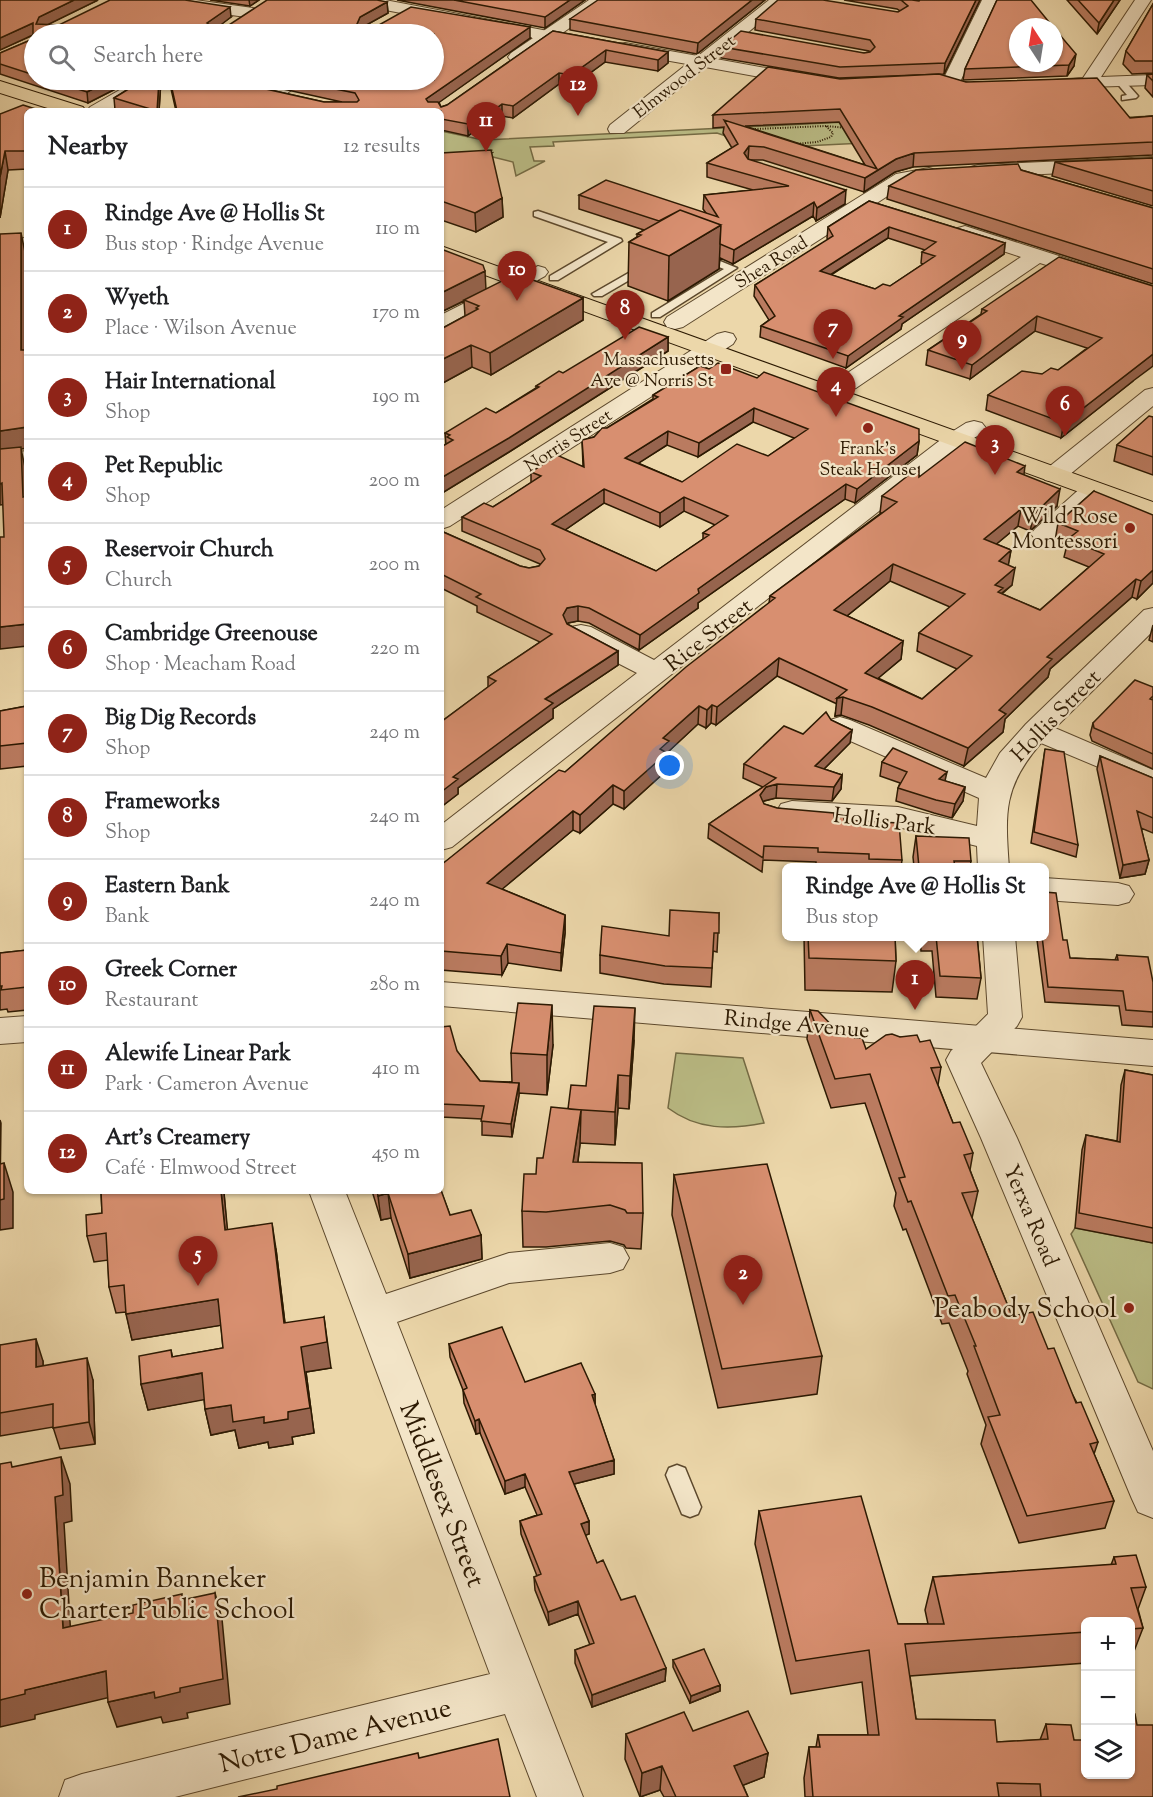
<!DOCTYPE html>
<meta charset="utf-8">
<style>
body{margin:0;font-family:"Sorts Mill Goudy",serif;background:#f2f2f2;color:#202124}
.controls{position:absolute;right:18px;bottom:18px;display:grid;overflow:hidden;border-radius:9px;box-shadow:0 2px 4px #0004}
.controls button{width:54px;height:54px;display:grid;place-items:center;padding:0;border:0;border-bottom:2px solid #e0e0e0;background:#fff;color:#202124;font:30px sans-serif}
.compass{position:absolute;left:1009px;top:18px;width:54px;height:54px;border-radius:50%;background:#fff;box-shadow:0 2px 4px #0004;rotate:348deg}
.you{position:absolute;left:670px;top:766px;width:21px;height:21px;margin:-15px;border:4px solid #fff;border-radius:50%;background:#1a73e8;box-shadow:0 0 0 9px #1a73e833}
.badge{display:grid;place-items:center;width:39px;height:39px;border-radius:50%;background:#8f2418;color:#fff;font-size:20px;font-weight:700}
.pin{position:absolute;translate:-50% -50px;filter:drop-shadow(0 2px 3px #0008)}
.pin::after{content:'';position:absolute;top:32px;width:21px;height:18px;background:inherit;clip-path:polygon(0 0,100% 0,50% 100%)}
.popup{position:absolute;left:782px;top:863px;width:267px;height:78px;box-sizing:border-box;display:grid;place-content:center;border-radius:9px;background:#fff;filter:drop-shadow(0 2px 4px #0005);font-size:20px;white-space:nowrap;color:#757577}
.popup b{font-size:22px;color:#202124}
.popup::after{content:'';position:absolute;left:50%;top:100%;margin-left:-12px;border:12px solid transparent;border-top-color:#fff}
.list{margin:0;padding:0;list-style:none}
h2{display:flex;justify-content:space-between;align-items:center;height:78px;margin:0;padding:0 24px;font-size:26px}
h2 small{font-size:20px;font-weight:400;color:#757577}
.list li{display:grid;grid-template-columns:39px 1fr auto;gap:18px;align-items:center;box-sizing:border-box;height:84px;padding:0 24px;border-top:2px solid #e0e0e0}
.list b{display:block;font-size:22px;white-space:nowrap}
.list p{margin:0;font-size:20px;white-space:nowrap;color:#757577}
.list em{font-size:20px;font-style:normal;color:#757577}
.icon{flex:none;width:33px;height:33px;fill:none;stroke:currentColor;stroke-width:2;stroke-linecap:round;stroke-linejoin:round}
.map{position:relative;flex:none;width:1153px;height:1797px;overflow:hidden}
.search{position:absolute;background:#fff;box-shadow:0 2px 4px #0004;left:24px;top:24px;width:420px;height:66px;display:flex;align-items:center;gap:15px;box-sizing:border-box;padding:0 21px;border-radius:33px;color:#757577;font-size:22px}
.panel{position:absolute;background:#fff;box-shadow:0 2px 4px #0004;left:24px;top:108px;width:420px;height:1086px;border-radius:9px}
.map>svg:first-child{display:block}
.green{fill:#bbbd86;stroke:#746b44;stroke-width:1.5}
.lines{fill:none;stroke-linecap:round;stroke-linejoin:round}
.service-casing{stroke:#5c482c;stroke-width:3}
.minor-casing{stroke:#5c482c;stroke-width:2}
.tertiary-casing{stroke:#5c482c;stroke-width:2}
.primary-casing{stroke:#2c1902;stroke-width:2}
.path{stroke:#2c1902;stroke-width:2;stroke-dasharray:1 1.5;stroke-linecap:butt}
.service{fill:#f3e5c8;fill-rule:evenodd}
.minor{fill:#f3e5c8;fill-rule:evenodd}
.tertiary{fill:#f3e5c8;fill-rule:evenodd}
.primary{fill:#ecd7aa;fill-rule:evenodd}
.wall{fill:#ba7b60;stroke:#2c1902;stroke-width:1.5;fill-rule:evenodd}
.shaded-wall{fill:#97644e;stroke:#2c1902;stroke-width:1.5}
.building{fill:#d88f70;stroke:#2c1902;stroke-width:1.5;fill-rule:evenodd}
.poi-dot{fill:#8f2418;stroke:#f3e5c8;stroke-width:2}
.labels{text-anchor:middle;stroke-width:4.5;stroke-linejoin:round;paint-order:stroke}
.far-street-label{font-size:18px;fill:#2c1902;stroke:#f3e5c8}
.far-poi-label{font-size:18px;fill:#2c1902;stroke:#f3e5c8;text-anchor:end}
.poi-label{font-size:22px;fill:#2c1902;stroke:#f3e5c8;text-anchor:end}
.street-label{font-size:22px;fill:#2c1902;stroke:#f3e5c8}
.near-poi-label{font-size:27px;fill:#2c1902;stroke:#f3e5c8;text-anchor:end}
.near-street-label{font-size:27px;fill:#2c1902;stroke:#f3e5c8}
</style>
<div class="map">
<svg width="1153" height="1797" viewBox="0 0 1153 1797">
<rect width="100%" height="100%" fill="#ecd7aa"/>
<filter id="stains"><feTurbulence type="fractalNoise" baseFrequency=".00333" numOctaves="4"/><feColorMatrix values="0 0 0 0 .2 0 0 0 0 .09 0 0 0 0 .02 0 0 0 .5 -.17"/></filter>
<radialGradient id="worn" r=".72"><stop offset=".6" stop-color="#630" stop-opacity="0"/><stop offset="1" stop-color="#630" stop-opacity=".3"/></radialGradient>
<!-- green -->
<path class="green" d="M1153,116V129L761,148L717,133L553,142L554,146L530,147L534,161H545L516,176L513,162L489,156L441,159V131L483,140L846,122L903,128Z
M676,1053L743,1058L764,1123C730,1130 697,1130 668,1108Z
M1075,1228L1153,1243V1389L1138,1382L1071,1234Z"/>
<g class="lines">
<defs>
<path id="service" d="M1117,79H1123L1138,96L1136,98L1122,100V96L1127,95L1115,81Z
M538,211L621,239L622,241L558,280H550V276L608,242L534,216V212Z
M698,252L737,268L660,317H652V313L724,269L694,257V253Z
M646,263L651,266L650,268L602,296H594L592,294Z
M677,1465L685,1468L701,1507L698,1514L690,1517L682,1514L666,1475L669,1468Z"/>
<path id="minor" d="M195,0L253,8L261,13L253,18L188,9L180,4L182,1Z
M351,0H385L548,31L556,36L548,41L359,5Z
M769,0H787L716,59L810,76L813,80L810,84L804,85L705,67L624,133H610L608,129L610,125L687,64L619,52L616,48L619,44L625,43L698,56Z
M982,0H998L960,82L963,86L960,90H948L942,82Z
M1135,0H1151L1101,77L1153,75V85L1053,88L1050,84L1053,80L1083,78Z
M137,80H158L109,111H87L90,107Z
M285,80H306L280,98H268L265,94Z
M1153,157V169L978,177L971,175L968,171L971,167L978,165Z
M929,168L936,170L939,174L936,178L908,183L683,327L675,329L667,327L664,322L667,317L896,174Z
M965,226L1153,286V299L1040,263L856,388L848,390L840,388L837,383L840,378L1021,257L958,236L955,232L958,228Z
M27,238V250L0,251V239Z
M538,266L545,268L548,272L545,276L449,329L441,331V315Z
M725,332L733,334L736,339L733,344L450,526L441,529V510L717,334Z
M1153,388V406L1063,480L1054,482L1045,480L1042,475L1045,470L1145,390Z
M974,421L982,423L986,428L982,433L963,445L452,847L441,850V825L637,673L571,639L568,633L571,627L581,625L591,627L654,660L947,435L966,423Z
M27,451V465L0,468V454Z
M1093,483L1102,485L1105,490L1102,495L1053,539L1044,542L1035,539L1031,534L1035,529L1084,485Z
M1153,608V631L1055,728L1153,770V790L1041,743C1003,787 1005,812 1009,868H978L977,846L898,827L792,821L781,818L777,811L781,804L792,801L898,807L977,826L979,798L830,732L826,726L830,720L840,717L850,720L986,778L1000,753L1026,724L1144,610Z
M1044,878L1118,883L1129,886L1134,894L1129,902L1118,905L1044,900Z
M983,936H1015L1022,1017L1017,1026L981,1063L1017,1138L1153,1451V1518L1138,1512L1132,1499L981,1138L946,1060L951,1051L988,1014Z
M309,1191H345L386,1294L509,1253L610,1243L623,1247L629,1258L623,1269L610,1273L509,1283L397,1322L583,1797H537L505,1714L175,1797H59L65,1780L82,1774L490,1674Z"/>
<path id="tertiary" d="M589,0H609L523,61H511L508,57L511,53Z
M441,982L1153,1040V1066L441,1006Z
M27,1016V1042L0,1044V1018Z"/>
<path id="primary" d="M0,81L83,107L86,111H57L0,93Z
M441,246L1153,502V519L441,259Z"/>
</defs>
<!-- service casing -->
<use href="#service" class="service-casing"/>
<!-- minor casing -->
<use href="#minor" class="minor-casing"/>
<!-- tertiary casing -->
<use href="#tertiary" class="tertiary-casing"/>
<!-- primary casing -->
<use href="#primary" class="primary-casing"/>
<!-- path -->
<path class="path" d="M755,129L826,126L847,128
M795,144L817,142L831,137L833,133L826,126
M489,156L493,153L491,149"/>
<!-- service -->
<use href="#service" class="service"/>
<!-- minor -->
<use href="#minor" class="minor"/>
<!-- tertiary -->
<use href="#tertiary" class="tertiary"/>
<!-- primary -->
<use href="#primary" class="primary"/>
</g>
<!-- wall -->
<path class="wall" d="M0,0H98L48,24L59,25L231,17L220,25H229L387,2L388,13L366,25L530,38L439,102L441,107L447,105L553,31L668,52V63L658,71L605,62L571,87L559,84L513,118L502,116L490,124L485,123L468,136L441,130V111H176L169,80H434L34,34V80H133L88,103L0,74V53L33,39V35L0,50ZM274,87L342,102H324L266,89Z
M210,0H259L250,6Z
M397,0H585L545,28Z
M765,0L697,54L570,30V19Z
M844,0H912L919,1L920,0H980L944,74L839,78L721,58L722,47L864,53L870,52L869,51L755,30L756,19L898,12L900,11L897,9Z
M997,0L1074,66L1067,76L963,80L965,69Z
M1067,0H1120L1097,34Z
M1153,4V73L1132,74L1123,64L1126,51Z
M1153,74V97L1145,88L1147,75Z
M840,79L966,82L1130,118L1153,116V155L913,167L895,172L864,192L763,160H751L845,204L816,221L813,216L733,264L720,258L719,269L668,301L628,286L629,242L637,237V234L644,230L579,209V195L706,213L703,209L704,195L753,190L707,177V163L732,148L723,133L724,127L713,128V115ZM839,122L865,165L745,126Z
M143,80H161L159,111H120L115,110L114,98Z
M27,111V169L8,170L0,218V114Z
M441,153L502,198L503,217L476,232L441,220Z
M1153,158V206L1052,176L1055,162Z
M1021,170L1153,208V284L887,199L889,186Z
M869,201L1005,243L1004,254L902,324L901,329L846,368L760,337L761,326L769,320L754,296L755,285L828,240L827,238L828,227ZM888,238L925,250L922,252L921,263L923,264L890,286L875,289L831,275Z
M441,249L486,289L583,298V320L491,375L472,367L441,384V329L465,316L464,301L441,312Z
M1153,286L1133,381L1061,438L986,410L988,395L1042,374L1058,370L1087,348L1035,331L970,379L926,365L928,350L981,314L982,309Z
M668,337V351L509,452L442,493L441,496L446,445L445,433L496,413L536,388V386L563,373Z
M700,366L919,441L917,455L855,503L845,499L698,603V608L639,650L589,623L578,621L568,623L567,624L618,651V665L553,709V718L458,788V794L441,807V722L488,687V677L540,642L477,612V606L441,588V531L520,566L529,568L539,566L540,564L462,531V517L493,507L531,483V472L583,466L582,440L594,437L607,428L653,399V395ZM753,422L794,438L768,456L682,482L638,463L667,445L698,457ZM604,503L660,527L684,511L715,525L703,533V539L656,571L565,530Z
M1152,417H1153V475L1114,461L1117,445Z
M1024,475L1057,506L1030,531L1018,526L996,544L1011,550L1008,565L1012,585L1002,594L1040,610L1089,567L1064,557L1067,545L1055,541L1058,523L1094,491L1153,583L1137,599L1132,597L1050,669L1048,677L1005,719L1003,732L964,766L869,725L841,715L835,716L837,704L777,676L716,725L711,723L706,728L698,724L669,751L668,760L666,761V771L624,809L613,804L580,833L573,830L502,889L565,915V933L561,971L508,963L502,975L441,970V865L565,772L769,603L770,596L881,513H880L882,496L919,477ZM890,581L950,607L919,633L917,651L957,669L922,699L878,678L901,659L903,641L847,616Z
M1153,625V642L1149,640Z
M1153,687V769L1092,741L1090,735L1093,723Z
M27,706V766L0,769V711Z
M831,720L852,730L850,743L824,769L842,775L841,789L832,801L776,798L764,801L763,802L764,804L777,808L834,817L844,820L902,860L901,867H858L816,866V862L763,860L762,872L708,838L709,824L763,787L743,778L744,764Z
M1045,749L1078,845L1076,857L1031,843Z
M1100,756L1153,778V833L1141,828L1149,860L1145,874L1120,878L1097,769Z
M882,762L965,787L963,801L952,818L934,813L896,801L898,788L900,783L880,776Z
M916,836L971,861L970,867H914L913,857Z
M719,913L717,952L713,951L711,987L664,984L600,973V955L669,936Z
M804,936H895L896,961L892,992L805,990Z
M920,936H977L981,978L977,999L936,997L932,951H921Z
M1028,936H1044L1063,940L1070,958L1115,960L1117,955L1153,982V1027L1122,1025L1119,1006L1045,1002L1037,940H1028Z
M27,950V1010L8,1012L7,1009L0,1010V953Z
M810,1010L839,1033L855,1038L866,1049L900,1037L920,1042L941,1067L938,1085L953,1123L973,1153L970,1170L978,1191L972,1218L1012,1316L1048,1349L1098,1442L1094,1454L1114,1501L1105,1528L1019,1543L981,1444L986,1425L967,1374L968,1371L949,1323L942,1324L906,1229L903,1230L894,1206L896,1193L865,1103L831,1108L807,1039Z
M441,1027L457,1051L480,1081L512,1082L511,1053L553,1045L547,1095L519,1093L512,1137L482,1135V1119L441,1117Z
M634,1041L629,1109L618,1108L615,1145L580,1143L578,1162L643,1213L641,1249L626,1248L624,1245L610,1241L546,1247H523L522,1211L543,1158L568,1109L586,1086Z
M1125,1070L1153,1075V1243L1075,1228L1082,1150L1086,1135L1117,1141L1121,1085Z
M674,1175L822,1356L817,1394L718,1408L672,1215Z
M101,1191H228V1192L224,1193L227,1230L276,1249L285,1323L331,1368L306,1372L314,1433L292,1437L293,1444L269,1448L268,1442L239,1448L235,1430L211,1435L205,1409L204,1399L148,1410L141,1384L173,1357L223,1348L221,1325L132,1340L126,1312L116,1313L109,1287L108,1260L94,1262L87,1236L102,1213Z
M372,1191H441L450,1215L481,1235L482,1259L410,1278L391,1218L381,1220Z
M449,1344L525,1382L595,1394V1405L614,1460V1474L574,1484L589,1521V1534L585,1535L597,1563L666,1668L665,1681L592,1707L575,1663V1650L590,1645L578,1614L549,1625L535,1590L534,1577L537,1576L521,1534L520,1521L537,1515L525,1487L505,1494L480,1433L476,1434L464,1403L463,1390L450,1357Z
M0,1345L43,1361V1366L93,1380L95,1444L60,1449L53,1427L0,1436Z
M759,1511L898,1624H928L925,1610L933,1577L1111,1565L1114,1557L1146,1587L1138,1609L1143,1628L1131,1659V1622H1086V1663L910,1676L916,1719L997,1742L1040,1740L1046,1724L1074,1740L1153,1797H805L804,1778L809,1747H816L818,1735H868L862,1682L791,1694L755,1544Z
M673,1660L720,1685V1691L690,1703L673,1667Z
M693,1731L768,1753L764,1777L743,1785L748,1797H664L660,1790L640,1797L625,1759L626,1734Z"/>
<!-- shaded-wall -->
<path class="shaded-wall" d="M74,0H98L41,28L36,24L39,17Z
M249,0H259L250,6Z
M570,0H585L545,28V17Z
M752,0H765L697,54L698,43Z
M976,0H980L944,74L945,63Z
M1114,0H1120L1097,34L1099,23Z
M387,2L388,13L361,28L357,24L360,17Z
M230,7L231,17L209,34L207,23Z
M33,23L35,34L0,50V38Z
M530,27V38L427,111L426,99Z
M606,50L605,62L571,87V75Z
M668,52V63L658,71V60Z
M1076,54L1074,66L1067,76L1069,65Z
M559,73V84L513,118V106Z
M110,80H133L88,103L87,92Z
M159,80H161L159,111H157Z
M264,80H274V87L266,89L262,83Z
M502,104V116L490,124V113Z
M485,112V123L468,136V124Z
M749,146L748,160L744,153Z
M5,151L8,170L0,218V177Z
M914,153L913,167L895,172L864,192L865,178L896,159Z
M846,190L845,204L816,221L817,208Z
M502,198L503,217L476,232L475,213Z
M814,202L813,216L733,264L734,250Z
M721,225L719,269L668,301L669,256Z
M889,227L888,238L819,282L820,271Z
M21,233L25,252V370L21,350Z
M1005,243L1004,254L902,324L901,329L846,368L848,356L899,316Z
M485,271L486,290L441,312V293Z
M583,298V320L491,375L490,353Z
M1037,316L1035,331L970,379L972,365Z
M668,337V351L509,452L442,493L441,496V478Z
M471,345L472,367L441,384V360Z
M1153,354V366L1133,381L1061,438L1064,423Z
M754,408L753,422L698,457L699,443Z
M27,427V448L21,449L25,467L27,513L0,452V431Z
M668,431L667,445L625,472V458Z
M919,441L917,455L855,503L857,489Z
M1025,466L1023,483L1017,472Z
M2,483L7,504L0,505V484Z
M846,484L845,499L698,603V608L639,650L640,635L698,589Z
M604,489V503L552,539V524Z
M1060,489L1057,506L1030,531L1034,514Z
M684,497V511L660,527V513Z
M1021,509L1018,526L981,557L984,539Z
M1011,550L1008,567L999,561Z
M893,564L890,581L832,628L834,610Z
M1015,568L1012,585L1002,593L1000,606L995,585Z
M1153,570V583L1137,599L1141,581Z
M1136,579L1132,597L1050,669L1048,677L1005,719L1003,732L964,766L968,748L999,710L1047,657Z
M578,606V621L568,623L563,630V615L567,608Z
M27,624V646L0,649V627Z
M903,641L901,659L863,691L865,673Z
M618,651V665L553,709V718L458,788V794L441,807V792L453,777L545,699Z
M779,658L777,676L716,725L717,707Z
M843,697L841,715L835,716L837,698Z
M712,705L711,723L706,728L707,710Z
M699,706L698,724L669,751L668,760L666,761V771L624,809V791L660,749L663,738Z
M852,730L850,743L813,780L815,766Z
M947,772L944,785L939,779Z
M842,775L841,789L832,801L834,787Z
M777,784L776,798L764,801L759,809L760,795L766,787Z
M613,785V804L580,833V815Z
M965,787L963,801L952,818L955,804Z
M573,811V830L488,901L487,883Z
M1149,860L1145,874L1120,878L1123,865Z
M565,915V933L561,971V953Z
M507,944L508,963L502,975L501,956Z
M552,1005L553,1045L547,1095V1055Z
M635,1008L634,1041L629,1109L630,1076Z
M618,1075V1108L615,1145V1112Z
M519,1083V1096L512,1137L511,1124Z
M581,1110L580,1145L573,1197V1162Z
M0,1120L1,1123L0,1194Z
M4,1163L13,1192V1228L0,1230V1200Z
M221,1191H223L224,1193L230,1256L225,1230Z
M388,1193L391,1218L381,1220L378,1196Z
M272,1223L276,1249L288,1349L284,1323Z
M481,1235L482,1259L410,1278L408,1254Z
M218,1299L223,1325L132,1340L126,1314Z
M324,1317L331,1368L306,1372L314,1433L292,1437L293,1444L269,1448L268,1442L239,1448L235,1430L211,1435L205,1409L231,1405L288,1412L301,1347Z
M36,1339L43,1361V1388L36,1367Z
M171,1350L177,1378L202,1373L208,1399L148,1410L141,1384L172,1357Z
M87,1358L93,1380L95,1444L89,1422Z
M595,1394V1407L592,1395Z
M479,1419L480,1433L476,1434L475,1421Z
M61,1457L70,1484L72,1521L64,1523L72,1654L63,1628L55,1497Z
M614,1460V1474L570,1485L569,1472Z
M525,1474V1487L505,1494V1481Z
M589,1521V1534L581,1537V1524Z
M215,1593L222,1619L230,1704L187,1713L188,1718L163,1723L161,1717L117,1727L108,1702L154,1692L180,1688Z
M578,1601V1614L549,1625L548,1612Z
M666,1668L665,1681L592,1707V1695Z
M106,1671L115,1696L35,1715V1719L0,1727V1700L25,1690Z
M720,1685V1691L690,1703L691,1696Z
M768,1753L764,1777L731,1790L734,1766Z
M662,1766L660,1790L640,1797L642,1773Z"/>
<!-- building -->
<path class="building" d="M0,0H74L39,17L36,24L59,25L110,0H185L230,7L207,23L210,25H229L267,0H377L387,2L360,17L357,24L359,25H379L411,7L530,27L426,99L428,102H438L441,107L447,105L553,31L668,52L658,60L606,50L571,75L559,73L513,106L502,104L490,113L485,112L468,124L441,119V111H177L170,80H264L262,83L266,89L324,102H357L359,100L355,93L291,80H434V34H34V75L0,64V53L33,39V23L0,38Z
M454,0H570L545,17Z
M598,0H752L698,43L570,19Z
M778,0H823L898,12L908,6L901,0H912L919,1L920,0H976L945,63L840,67L722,47L741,31L864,53L870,52L875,47L870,40L756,19Z
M997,0H1031L1053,27H1018V63H1054V28L1076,54L1069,65L965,69Z
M1078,0H1114L1099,23Z
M1153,4V61H1135L1126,51Z
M768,67L840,79L939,74L966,82L1097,78L1130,118L1153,116V142L914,153L896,159L865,178L764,147L749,146L744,153L748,159L846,190L817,208L814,202L734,250L720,244L721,225L680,210L659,221L579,195L606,180L718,217L704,195L789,186L707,163L738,144L724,120L877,169L840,109L713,115Z
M1153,74V81L1147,75Z
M49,80H110L87,92Z
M143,80H159L157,111L114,98Z
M23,105L42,111H27V151H5L0,177V114Z
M491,150L502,198L475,213L441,201V153Z
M1153,158V191L1055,162Z
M1018,164L1021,170L1153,208V269L889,186L916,170Z
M869,201L1005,243L899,316L903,317L848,356L761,326L775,316L755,285L833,236L828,227ZM889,227L936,242L922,252L935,256L890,286L883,284L875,289L820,271Z
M680,210L721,225L669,256L629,242L641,235L637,234Z
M21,233V350H27V427L0,431V234Z
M441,249L483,265L485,271L441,293Z
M1059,257L1153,286V354L1064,423L988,395L1022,371L1042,374L1051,368L1058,370L1102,338L1037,316L972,365L928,350L987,311L982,309Z
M516,274L583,298L490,353L471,345L441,360V329L478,309L476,308L479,306L464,300Z
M639,327L668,337L509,438L441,478V447L453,440L447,437L450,435L445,433L486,408L496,413L539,387L536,386L559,371L563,373Z
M718,363L757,378L764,372L919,429V441L857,489L846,484L698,589L699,593L640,635L589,608L578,606L567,608L563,615L567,624L618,651L545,699L553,703L453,777L458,779L441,792V722L496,681L488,677L552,634L476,597L481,594L441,574V531L520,566L529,568L539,566L545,559L540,550L462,517L484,503L493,507L541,476L531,472L557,455L584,467L582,440L594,437L602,428H607L658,397L653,395L700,366L709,369ZM754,408L808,429L768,456L737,444L682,482L625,458L668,431L699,443ZM604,489L660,513L684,497L728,516L703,533L709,535L656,571L552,524Z
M1149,416L1153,417V457L1117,445Z
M965,442L1025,466L1017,472L1060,489L1034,514L1021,509L984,539L1011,550L999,561L1015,568L995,585L1003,588L998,592L1040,610L1104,554L1068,539L1078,531L1058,523L1094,491L1153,515V570L1141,581L1136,579L1047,657L1052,659L999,710L1006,714L968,748L872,707L843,697L837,698L847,690L779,658L717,707L712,705L707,710L699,706L663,738L669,741L660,749L667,753L624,791L613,785L580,815L573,811L487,883L565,915L561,953L507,944L501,956L441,951V865L559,770L565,772L686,667L775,598L770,596L897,502L882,496L919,467V477ZM893,564L965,594L919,633L972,656L922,699L865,673L903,641L834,610Z
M21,447L23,497L27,496V624L0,627V537H4L2,483L0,484V449Z
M1135,680L1153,687V696L1150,699L1153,700V754L1094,728L1093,723Z
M27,706V743L0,746V711Z
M826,712L831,720L852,730L815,766L842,775L834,787L777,784L766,787L760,795L764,804L777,808L834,813V817H844V820L899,823L902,860L869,859V854L818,852V848L764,846L763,858L709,824L776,778L744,764L784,726L803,734Z
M893,748L947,772L939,779L965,787L955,804L936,800L898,788L907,772L882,762Z
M1045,749L1064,752L1078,845L1034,832Z
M1100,756L1153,778V818L1137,811L1149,860L1123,865Z
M916,836L969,838L971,861H954L955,867H919Z
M1044,892L1056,893L1063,940H1067L1070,958L1118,960L1117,955L1148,957L1153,982V1012L1126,1010L1123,991L1048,987L1042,936H1044Z
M670,910L719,913V933H714L712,968L665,966L600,955L602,926L669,936Z
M808,936H895L896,961L809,958Z
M936,936H977L981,978L940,976Z
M27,950V987L1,990L2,986H0V953Z
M518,1003L552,1005L547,1055L511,1053Z
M594,1006L635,1008L630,1076L618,1075L615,1112L568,1109L571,1085L586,1086Z
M810,1010L818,1011L839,1033L852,1031L855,1038H862L866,1049L886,1035L892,1034L900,1037L917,1035L920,1042L930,1040L941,1067L931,1068L953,1123L960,1122L973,1153L964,1155L978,1191L962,1193L1012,1316L1033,1312L1048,1349L1054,1348L1076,1403L1081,1402L1098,1442L1090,1444L1114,1501L1027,1516L988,1417L1000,1415L974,1346H976L955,1295L948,1296L911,1201L908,1202L899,1178L905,1177L870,1074L835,1079Z
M450,1026L457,1051L480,1081L519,1083L511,1124L481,1121L484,1106L441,1104V1027Z
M1125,1070L1153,1075V1228L1079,1213L1086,1135L1120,1142Z
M551,1107L581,1110L573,1162L642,1163L643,1213H627L625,1210L610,1205L546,1212L522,1211L524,1174H536L537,1158H543Z
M4,1163V1199L0,1200V1164Z
M767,1164L822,1356L722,1369L674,1175Z
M441,1190L450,1215L471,1210L481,1235L408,1254L388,1193L378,1196L377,1191Z
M101,1191H221L225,1230L272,1223L284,1323L324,1317L327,1342L301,1347L310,1408L288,1412V1419L264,1423V1417L233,1422L231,1405L205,1409L202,1373L141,1384L139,1356L171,1350L172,1357L223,1348L218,1299L126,1314L124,1285L109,1287L106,1233L87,1236L86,1215L102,1213Z
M502,1327L525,1382L581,1363L595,1394L592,1395L614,1460L569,1472L589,1521L581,1524L597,1563L603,1560L621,1600L635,1596L666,1668L592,1695L575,1650L594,1643L578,1601L548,1612L534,1577L541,1574L520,1521L542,1514L525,1474L505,1481L479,1419L475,1421L463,1390L467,1388L449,1344Z
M36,1339V1367L87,1358L89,1422L53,1428V1404L0,1413V1345Z
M61,1457L63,1495L55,1497L63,1628L133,1613V1605L182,1594V1600L215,1593L223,1679L180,1688V1692L155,1698L154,1692L108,1702L106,1671L25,1690V1694L0,1700V1464L11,1462L12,1467Z
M861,1496L898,1624H944L933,1577L1116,1564L1114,1557L1136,1555L1146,1587L1131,1588L1143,1628L1131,1629V1622H1086V1632L905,1644L916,1719L995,1720L997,1742L1048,1739L1046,1724L1071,1725L1074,1740H1086V1774H1131V1714H1135L1137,1725H1153V1797H1041L1040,1784L997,1783L999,1797H813L809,1747H820L818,1735H879L869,1650L796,1661L759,1511Z
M704,1649L720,1685L691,1696L673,1660Z
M748,1711L768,1753L734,1766L748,1797H676L662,1766L642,1773L626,1734L684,1712L693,1731Z
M498,1739L510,1797H238L277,1789V1786L418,1753L419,1758Z"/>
<!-- markers -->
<g class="poi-dot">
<rect x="720" y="363" width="12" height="12" rx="3"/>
<circle cx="868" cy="428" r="6"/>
<circle cx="1130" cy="528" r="6"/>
<circle cx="1129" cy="1308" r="6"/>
<circle cx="27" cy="1594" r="6"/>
</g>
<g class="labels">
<!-- far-street labels -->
<g class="far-street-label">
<text transform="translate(684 76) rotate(-38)" y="6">Elmwood Street</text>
<text transform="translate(771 262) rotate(-32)" y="6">Shea Road</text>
<text transform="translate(568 440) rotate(-33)" y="6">Norris Street</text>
</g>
<!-- far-poi labels -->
<g class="far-poi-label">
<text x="714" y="365">Massachusetts<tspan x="714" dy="21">Ave @ Norris St</tspan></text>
<text x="868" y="454" text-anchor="middle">Frank's<tspan x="868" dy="21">Steak House</tspan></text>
</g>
<!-- poi labels -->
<g class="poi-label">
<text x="1118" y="523">Wild Rose<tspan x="1118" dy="25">Montessori</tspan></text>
</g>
<!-- street labels -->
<g class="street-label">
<text transform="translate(708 634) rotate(-38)" y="8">Rice Street</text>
<text transform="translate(1055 715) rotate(-46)" y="8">Hollis Street</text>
<text transform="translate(885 820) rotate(7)" y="8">Hollis Park</text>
<text transform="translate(797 1023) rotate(5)" y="8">Rindge Avenue</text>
<text transform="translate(1032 1215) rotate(67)" y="8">Yerxa Road</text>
</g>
<!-- near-poi labels -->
<g class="near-poi-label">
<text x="1117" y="1317">Peabody School</text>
<text x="39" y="1587" text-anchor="start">Benjamin Banneker<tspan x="39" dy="31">Charter Public School</tspan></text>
</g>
<!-- near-street labels -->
<g class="near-street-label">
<text transform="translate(443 1494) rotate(69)" y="9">Middlesex Street</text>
<text transform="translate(335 1735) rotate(-14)" y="9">Notre Dame Avenue</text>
</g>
</g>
<rect width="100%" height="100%" filter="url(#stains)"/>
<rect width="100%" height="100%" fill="url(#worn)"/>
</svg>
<div class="controls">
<button>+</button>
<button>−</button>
<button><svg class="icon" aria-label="layers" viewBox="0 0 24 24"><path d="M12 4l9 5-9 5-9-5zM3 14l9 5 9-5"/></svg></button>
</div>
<svg class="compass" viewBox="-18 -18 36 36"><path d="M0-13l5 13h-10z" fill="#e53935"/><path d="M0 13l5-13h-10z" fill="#757577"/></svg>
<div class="you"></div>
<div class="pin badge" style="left:915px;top:1010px">1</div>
<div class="popup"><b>Rindge Ave @ Hollis St</b>Bus stop</div>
<div class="pin badge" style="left:743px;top:1305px">2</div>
<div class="pin badge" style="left:995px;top:475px">3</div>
<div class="pin badge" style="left:836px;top:417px">4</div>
<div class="pin badge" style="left:198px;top:1286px">5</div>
<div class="pin badge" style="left:1065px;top:436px">6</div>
<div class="pin badge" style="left:833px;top:359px">7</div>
<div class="pin badge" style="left:625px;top:340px">8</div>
<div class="pin badge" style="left:962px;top:370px">9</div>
<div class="pin badge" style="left:517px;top:301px">10</div>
<div class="pin badge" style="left:486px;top:152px">11</div>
<div class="pin badge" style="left:578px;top:116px">12</div>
<div class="search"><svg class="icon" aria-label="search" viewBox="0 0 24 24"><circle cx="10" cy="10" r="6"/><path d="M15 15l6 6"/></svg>Search here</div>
<section class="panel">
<h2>Nearby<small>12 results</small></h2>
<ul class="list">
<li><span class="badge">1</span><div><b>Rindge Ave @ Hollis St</b><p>Bus stop · Rindge Avenue</p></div><em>110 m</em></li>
<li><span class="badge">2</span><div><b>Wyeth</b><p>Place · Wilson Avenue</p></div><em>170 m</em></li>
<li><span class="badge">3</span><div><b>Hair International</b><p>Shop</p></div><em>190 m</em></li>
<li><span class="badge">4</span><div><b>Pet Republic</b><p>Shop</p></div><em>200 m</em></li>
<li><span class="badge">5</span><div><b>Reservoir Church</b><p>Church</p></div><em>200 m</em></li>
<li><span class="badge">6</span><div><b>Cambridge Greenouse</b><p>Shop · Meacham Road</p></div><em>220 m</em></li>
<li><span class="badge">7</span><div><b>Big Dig Records</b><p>Shop</p></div><em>240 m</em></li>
<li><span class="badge">8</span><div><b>Frameworks</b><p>Shop</p></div><em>240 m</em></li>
<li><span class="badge">9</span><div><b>Eastern Bank</b><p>Bank</p></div><em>240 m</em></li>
<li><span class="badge">10</span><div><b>Greek Corner</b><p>Restaurant</p></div><em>280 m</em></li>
<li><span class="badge">11</span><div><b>Alewife Linear Park</b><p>Park · Cameron Avenue</p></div><em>410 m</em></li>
<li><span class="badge">12</span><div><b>Art's Creamery</b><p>Café · Elmwood Street</p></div><em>450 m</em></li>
</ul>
</section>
</div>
